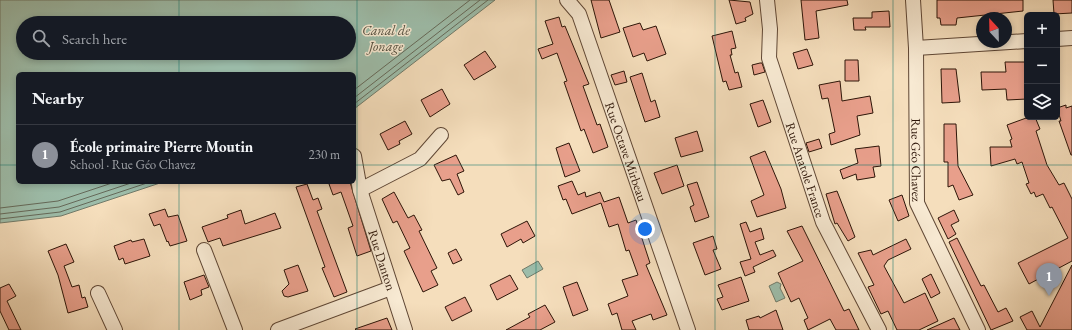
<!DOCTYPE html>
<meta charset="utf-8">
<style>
body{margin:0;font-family:"EB Garamond",serif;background:#242831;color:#f1f3f6}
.controls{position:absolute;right:12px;top:12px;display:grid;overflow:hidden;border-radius:6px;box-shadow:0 2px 6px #0003}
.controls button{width:36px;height:36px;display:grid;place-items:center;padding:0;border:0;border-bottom:1px solid #363941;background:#171b24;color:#f1f3f6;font:20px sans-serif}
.compass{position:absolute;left:976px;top:12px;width:36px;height:36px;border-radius:50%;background:#171b24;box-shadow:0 2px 6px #0003;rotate:338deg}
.you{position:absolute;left:645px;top:229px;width:14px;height:14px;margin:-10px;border:3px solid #fff;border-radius:50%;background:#1a73e8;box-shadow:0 0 0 6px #1a73e833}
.badge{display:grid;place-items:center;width:26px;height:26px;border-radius:50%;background:#8c9099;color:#fff;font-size:13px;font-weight:700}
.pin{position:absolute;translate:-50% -33px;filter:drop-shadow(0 1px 2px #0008)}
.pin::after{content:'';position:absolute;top:21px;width:14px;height:12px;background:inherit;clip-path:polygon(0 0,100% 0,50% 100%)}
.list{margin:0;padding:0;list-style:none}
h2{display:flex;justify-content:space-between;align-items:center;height:52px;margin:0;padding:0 16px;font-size:17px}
h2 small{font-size:13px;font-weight:400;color:#9ea1a6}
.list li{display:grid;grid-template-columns:26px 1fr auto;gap:12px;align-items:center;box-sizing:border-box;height:60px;padding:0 16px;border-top:1px solid #363941}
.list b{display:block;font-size:15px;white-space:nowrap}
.list p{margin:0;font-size:13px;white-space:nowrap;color:#9ea1a6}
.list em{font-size:13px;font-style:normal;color:#9ea1a6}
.icon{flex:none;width:22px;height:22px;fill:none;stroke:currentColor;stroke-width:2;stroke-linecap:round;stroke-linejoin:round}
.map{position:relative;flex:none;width:1072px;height:330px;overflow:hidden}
.search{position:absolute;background:#171b24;box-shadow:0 2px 6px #0003;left:16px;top:16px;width:340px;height:44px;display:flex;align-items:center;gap:10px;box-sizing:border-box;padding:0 14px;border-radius:22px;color:#9ea1a6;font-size:15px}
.panel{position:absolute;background:#171b24;box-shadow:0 2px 6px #0003;left:16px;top:72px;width:340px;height:112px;border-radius:6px}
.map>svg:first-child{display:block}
.water{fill:#9dbdaa;stroke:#707a69;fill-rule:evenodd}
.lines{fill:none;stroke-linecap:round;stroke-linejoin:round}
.shore{stroke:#656959;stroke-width:1}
.building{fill:#e89f8b;stroke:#2d1508}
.minor-casing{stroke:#5f4735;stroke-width:16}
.minor{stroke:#f8ead3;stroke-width:14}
.grid{fill:none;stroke:#0f766e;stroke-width:1;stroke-opacity:0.55}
.labels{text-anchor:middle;stroke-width:3;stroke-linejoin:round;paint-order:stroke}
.street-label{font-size:13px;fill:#2d1508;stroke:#f8ead3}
.water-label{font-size:14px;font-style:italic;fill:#545041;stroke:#f8ead3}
</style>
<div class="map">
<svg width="1072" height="330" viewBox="0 0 1072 330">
<rect width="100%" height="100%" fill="#f5debc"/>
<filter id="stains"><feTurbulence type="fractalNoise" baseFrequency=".005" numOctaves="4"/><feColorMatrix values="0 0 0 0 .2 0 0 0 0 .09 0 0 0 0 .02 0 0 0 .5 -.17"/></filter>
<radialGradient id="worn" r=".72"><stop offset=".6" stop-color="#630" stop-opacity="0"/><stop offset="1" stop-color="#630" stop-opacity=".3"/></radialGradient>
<!-- water -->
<path class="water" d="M0,0H495L354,109V74H18V182H163L61,216L0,223ZM23,23H349V53H23Z
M538,261L543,269L527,278L522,270Z
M777,282L781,284L780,288L785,298L776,302L769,286Z"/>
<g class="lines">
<!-- shore -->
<path class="shore" d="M354,90L470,0
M354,98L480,0
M354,104L488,0
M0,208L58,201L115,182
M0,214L59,207L134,182
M0,219L60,212L150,182"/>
</g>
<!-- building -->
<path class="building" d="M591,0H609L620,32L601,38Z
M729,0L750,2L753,14L745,18L746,21L736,24Z
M801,0H847L848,5L816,11L819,38L805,40Z
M937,0H1023V11L957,18L956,25H941L940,18H937Z
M1053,0H1072V13L1054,14Z
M889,11L890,27H865L866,30H854L853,18H872V12Z
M559,17L562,27L565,26L586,77L589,84L583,86L597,125L600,124L608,147L593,153L584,129L581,131L564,82L567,81L557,53L542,59L538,49L553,44L545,21Z
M640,23L643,30L656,26L666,54L647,61L644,53L633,57L623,28Z
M732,31L736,48L731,49L732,55H730L735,73L738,72L742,87L729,90L726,81L723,82L712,36Z
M807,49L813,65L798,69L793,53Z
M485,51L496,67L474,80L464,65Z
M845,60H858L859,81H845Z
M1005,62H1027V99L1007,100L1006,89L982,90L981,72H1006Z
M760,63H762L765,72L754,75L752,65Z
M941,69H956L960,102L942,103Z
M624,71L627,82L615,85L611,75Z
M642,73L651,102L655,100L660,117L645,122L630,77Z
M840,81L842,101L870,96L873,113L857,116L860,135L831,145L829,134L835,132L828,98L822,99L819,85Z
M442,89L450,104L430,117L421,100Z
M763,100L771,122L758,127L750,104Z
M1066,105V108L1072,106V155H1071L1059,121H1061L1057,108Z
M1029,117H1035L1040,129L1036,131L1047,165L1059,185L1064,183L1072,199V261L1029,284L1018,263L1068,238L1052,207L1050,208L1043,194L1036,197L1034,192L1031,194L1026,184L1029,183L1022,162L1017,164L1015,159L991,166L990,147H1012L1010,140L1012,139L1007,125Z
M405,121L412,134L399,141L400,144L388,150L380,134Z
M944,124H956L958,166L973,195L959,200L953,185L948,187V162H944Z
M697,131L703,151L681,157L675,138Z
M819,139L822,148L809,152L806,143Z
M569,143L580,171L565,177L556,148Z
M879,146L881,166L873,167L875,177L857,180L856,174L843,179L840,170L858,163L855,149Z
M765,151L781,189L786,208L757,217L751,201L764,195L750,157Z
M456,155L464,171L457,174L464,192L458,195L450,179L442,181L434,165Z
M677,165L684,186L662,194L654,173Z
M572,181L578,195L585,192L586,197L600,192L604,202L619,197L628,223L636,220L650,263L646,265L667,315L653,320L651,314L632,321L636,330H622L617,313L612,315L608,304L628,296L622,280L638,275L629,250L626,251L618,224L609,227L601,203L572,214L566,199L563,200L558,186Z
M335,182H350L371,251L357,256L348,228L353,226L341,192L333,195L329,184Z
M697,182L709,217L695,222L690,207L694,205L687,185Z
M307,184L313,200L318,198L322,209L317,211L347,292L334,297L322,268L325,267L296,187Z
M837,191L855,237L848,241L837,223L835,224L826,194Z
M394,192L408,218L414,215L422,230L419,231L437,268L431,271L438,285L423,292L404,251L410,248L397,221L393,223L382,199Z
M902,195L909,216L898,221L889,200Z
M165,209L168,217L178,215L187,241L170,246L168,241L167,242L160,224L154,226L149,214Z
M241,210L245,224L275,213L281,228L223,246L220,238L208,242L202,227L228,218L227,215Z
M954,210L959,221L951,225L956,234L948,239L938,218Z
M527,221L535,236L523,243L521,239L507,247L501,234Z
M746,222L750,232L761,228L764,239L755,242L760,255L773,250L776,256L753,267L755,272L745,276L740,262L751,259L740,224Z
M802,226L844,311L849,309L859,330H836L830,319L808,330L804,320L808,318L799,298L791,302L778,273L803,261L787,231Z
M713,236L717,249L713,250L721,269L705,275L693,243Z
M957,238L981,286L984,285L998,312L1006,308L1013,321L991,330L949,242Z
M144,239L150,256L125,264L123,258L119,260L114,246L131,240L132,242Z
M906,239L911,249L888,260L884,266L904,303L925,293L938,321L919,330H897L888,311L881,314L868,287L874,285L858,253L871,250L873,255Z
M66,244L74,262L64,266L72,287L79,285L82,298L85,297L88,307L68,313L58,275L48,251Z
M456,249L462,260L453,264L448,253Z
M298,265L308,291L288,297L284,296L282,291L289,284L284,270Z
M1072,265V330H1027L1020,317L1032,311L1040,327Z
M931,274L940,293L931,298L922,279Z
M204,275L209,287L201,290L202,295L190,300L184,282Z
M510,275L518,289L497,300L490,285Z
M741,277L749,301L722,310L717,299L723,297L718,285Z
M577,282L588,310L573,316L563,287Z
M9,284L16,296L7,301L21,330H9L0,311V288Z
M465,297L472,311L452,321L445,307Z
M545,305L555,322L540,330H506L530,317L528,314Z
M776,310L783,330H749L746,320L759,316L760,318Z
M387,318L392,330H356L355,329Z
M954,318L960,330H927Z"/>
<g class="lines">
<defs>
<g id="minor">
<path id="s1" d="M567,0L579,14L688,330"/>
<path id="s2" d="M767,0L770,29L769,58L823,222L879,330"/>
<path id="s3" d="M913,0L916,48L917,203L978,330"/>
<path d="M1057,39L1072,38"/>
<path d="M916,48L1027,41"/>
<path id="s4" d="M354,156L360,190L405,330"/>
<path d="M360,190L420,159L441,135"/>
<path d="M204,250L235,330"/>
<path d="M98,293L115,330"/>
<path d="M278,330L391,288"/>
</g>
</defs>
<!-- minor casing -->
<use href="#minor" class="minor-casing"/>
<!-- minor -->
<use href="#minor" class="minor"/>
</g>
<!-- grid -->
<path class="grid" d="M179,0V23M357,0V330M536,0V330M715,0V330M893,0V330M179,53V74M0,165H18M354,165H1072M179,182V330"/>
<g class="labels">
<!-- street labels -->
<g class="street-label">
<text dy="5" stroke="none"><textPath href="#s1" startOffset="164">Rue Octave Mirbeau</textPath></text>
<text dy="5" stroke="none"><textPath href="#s3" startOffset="160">Rue Géo Chavez</textPath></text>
<text dy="5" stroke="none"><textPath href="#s2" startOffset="176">Rue Anatole France</textPath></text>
<text dy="5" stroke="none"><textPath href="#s4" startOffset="108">Rue Danton</textPath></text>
</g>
<!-- water labels -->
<g class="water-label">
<text x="386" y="35">Canal de<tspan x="386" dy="16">Jonage</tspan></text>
</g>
</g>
<rect width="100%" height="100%" filter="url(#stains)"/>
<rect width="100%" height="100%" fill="url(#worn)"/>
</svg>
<div class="controls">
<button>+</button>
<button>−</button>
<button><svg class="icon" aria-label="layers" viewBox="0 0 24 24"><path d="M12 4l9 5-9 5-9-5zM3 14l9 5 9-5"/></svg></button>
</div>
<svg class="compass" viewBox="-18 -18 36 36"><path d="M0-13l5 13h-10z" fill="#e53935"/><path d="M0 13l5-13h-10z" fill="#9ea1a6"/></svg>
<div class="you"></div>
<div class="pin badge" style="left:1049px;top:296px">1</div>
<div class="search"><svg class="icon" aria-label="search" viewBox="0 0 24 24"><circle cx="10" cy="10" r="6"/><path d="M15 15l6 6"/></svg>Search here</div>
<section class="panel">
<h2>Nearby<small></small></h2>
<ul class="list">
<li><span class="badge">1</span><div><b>École primaire Pierre Moutin</b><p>School · Rue Géo Chavez</p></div><em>230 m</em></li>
</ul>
</section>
</div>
